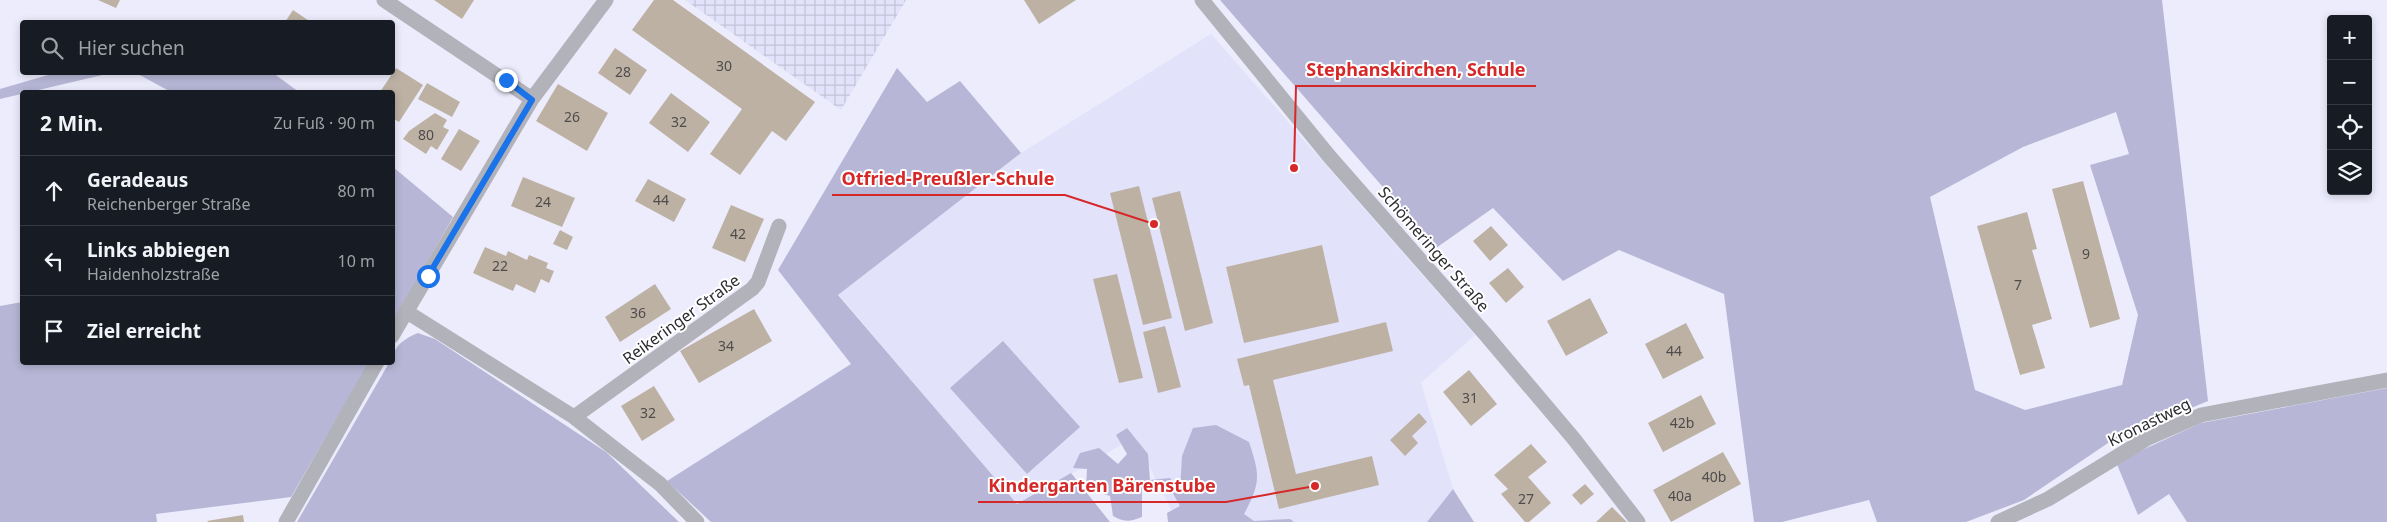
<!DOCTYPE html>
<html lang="de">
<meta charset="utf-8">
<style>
body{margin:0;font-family:"Noto Sans",sans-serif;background:#242831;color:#f1f3f6}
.controls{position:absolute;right:15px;top:15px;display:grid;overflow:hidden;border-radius:5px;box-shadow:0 2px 8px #0003}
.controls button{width:45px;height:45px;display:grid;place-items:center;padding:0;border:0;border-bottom:1px solid #363941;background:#171b24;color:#f1f3f6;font:25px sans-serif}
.stop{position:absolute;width:15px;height:15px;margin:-11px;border:4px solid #1a73e8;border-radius:50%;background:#fff}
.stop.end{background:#1a73e8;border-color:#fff;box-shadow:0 1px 5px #0008}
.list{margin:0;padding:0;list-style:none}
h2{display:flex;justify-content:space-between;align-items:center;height:65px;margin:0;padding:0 20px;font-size:21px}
h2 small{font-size:16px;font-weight:400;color:#9ea1a6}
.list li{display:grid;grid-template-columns:32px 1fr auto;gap:15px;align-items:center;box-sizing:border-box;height:70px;padding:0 20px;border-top:1px solid #363941}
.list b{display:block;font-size:19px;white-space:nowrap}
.list p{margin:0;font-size:16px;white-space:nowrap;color:#9ea1a6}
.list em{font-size:16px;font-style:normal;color:#9ea1a6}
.icon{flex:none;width:28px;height:28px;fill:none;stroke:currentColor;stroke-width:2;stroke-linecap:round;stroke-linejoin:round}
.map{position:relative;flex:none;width:2387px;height:522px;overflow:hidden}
.search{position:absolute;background:#171b24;box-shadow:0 2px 8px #0003;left:20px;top:20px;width:375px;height:55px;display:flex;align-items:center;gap:12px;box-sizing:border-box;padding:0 18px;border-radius:5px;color:#9ea1a6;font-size:19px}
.panel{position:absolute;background:#171b24;box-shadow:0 2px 8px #0003;left:20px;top:90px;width:375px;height:275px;border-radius:5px}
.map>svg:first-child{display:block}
.built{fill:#e2e2fb}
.industrial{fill:url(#industrial-grid)}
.grass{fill:#b7b6d6;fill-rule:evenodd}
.building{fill:#bdb1a3}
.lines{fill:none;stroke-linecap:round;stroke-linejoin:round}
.street{stroke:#b2b2ba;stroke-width:15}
.route{stroke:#1a73e8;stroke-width:6}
.labels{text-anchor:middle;stroke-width:4;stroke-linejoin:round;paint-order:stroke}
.number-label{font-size:14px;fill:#4f4c4d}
.street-label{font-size:16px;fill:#2a2a30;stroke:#fff}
.leader{fill:none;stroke:#d62828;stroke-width:2}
.callout-dot{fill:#d62828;stroke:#fff;stroke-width:2}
.callout-label{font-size:18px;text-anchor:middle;font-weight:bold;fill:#d62828;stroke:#fff;stroke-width:4;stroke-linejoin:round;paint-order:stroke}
</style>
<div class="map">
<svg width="2387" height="522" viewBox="0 0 2387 522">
<defs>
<pattern id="industrial-grid" width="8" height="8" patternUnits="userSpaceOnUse" patternTransform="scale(1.25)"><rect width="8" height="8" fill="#e2e2fb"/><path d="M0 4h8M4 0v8" fill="none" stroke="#c2c2d7"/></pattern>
</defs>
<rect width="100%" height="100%" fill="#ececfd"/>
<!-- built -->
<path class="built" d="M1211,34L1475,335L1421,383L1453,489L1427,522H1177L1135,437L1017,505L838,294L1021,153Z"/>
<!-- industrial -->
<path class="industrial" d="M685,0H906L841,110Z"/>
<!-- grass -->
<path class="grass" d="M1220,0H2162L2208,401L2111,441L2024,500L1966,522H1877L1869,500L1782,522H1754L1724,294L1619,250L1563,281L1493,208L1436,248ZM2116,112L2129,154L2090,165L2138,315L2122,385L2025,410L1975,390L1930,197L2023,147Z
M897,68L927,102L960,81L1021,153L838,295L1017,504L1071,473L1110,522H711L667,481L851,364L778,270Z
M55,73H111L0,99V89Z
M136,73H273L299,92H171Z
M393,167L453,217L393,323Z
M22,302V362L369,363L291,497L156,514L157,522H0V306Z
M418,333L435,339L606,452L679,522H297L389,363L392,362C392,347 405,338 418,333Z
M1003,341L1080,427L1027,474L950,388Z
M2387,388V522H2187L2169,494L2138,515L2116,462L2201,423Z
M1216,425L1249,442C1260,475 1261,482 1244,514L1254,521L1290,519L1294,522H1168L1167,513L1180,506L1171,490L1142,488V517C1130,522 1123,522 1113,516L1110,496L1086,488L1087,469L1073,468L1080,453L1099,448L1118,464L1127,454L1116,435L1127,428L1148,454L1150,480L1170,478L1180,491L1182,456L1193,428Z
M1453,489L1474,522H1427Z"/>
<!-- building -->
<path class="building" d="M98,0H120L116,8Z
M434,0H474L462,19Z
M654,0H673L815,102L786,141L772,131L740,175L710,154L742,109L632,30Z
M1024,0H1076L1039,24Z
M293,10L311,22H285Z
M615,48L647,70L630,95L598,73Z
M396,68L423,85L399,122L392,118V92H380Z
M427,83L460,102L452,117L418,99Z
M558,84L608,113L587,151L536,121Z
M671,93L710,122L688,152L649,123Z
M435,113L447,120L443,127L449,130L437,150L431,146L426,154L403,139L409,131Z
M459,129L480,141L461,171L441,159Z
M523,177L575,198L562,227L511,206Z
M648,179L686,199L674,222L635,201Z
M2083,181L2120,319L2090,328L2052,189Z
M1139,186L1172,318L1143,325L1110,193Z
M1180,191L1213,323L1185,331L1152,198Z
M731,205L764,219L745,262L712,248Z
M2027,212L2037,249L2032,250L2052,319L2032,325L2045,368L2020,375L1977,226Z
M1491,226L1508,245L1490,261L1473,241Z
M560,230L573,237L567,250L553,244Z
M1322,245L1339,322L1244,343L1226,267Z
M485,247L506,256L508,251L527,260L529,255L548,263L546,268L554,271L549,283L541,279L535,293L516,284L513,291L473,273Z
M1508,268L1524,287L1506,303L1489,283Z
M1117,274L1143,378L1119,383L1093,279Z
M655,284L671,309L620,342L605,317Z
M1590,298L1608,333L1566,356L1547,321Z
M754,309L772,341L699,383L680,351Z
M1386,322L1393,351L1273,380L1296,474L1372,456L1379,485L1279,509L1249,385L1244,386L1237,359Z
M1686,323L1704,358L1663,379L1645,344Z
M1165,326L1181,387L1158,393L1143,332Z
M1469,370L1497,404L1471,426L1443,392Z
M654,386L675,420L642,441L621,406Z
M1701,395L1716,424L1663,452L1648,423Z
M1419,413L1427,422L1412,436L1418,443L1405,456L1390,440Z
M1531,444L1547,462L1528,477L1551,503L1529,522H1525L1501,494L1508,489L1494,475Z
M1723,452L1741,484L1671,522L1653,490Z
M1585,484L1594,494L1581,505L1572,495Z
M1612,507L1627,522H1596Z
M243,515L244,522H208L207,521Z"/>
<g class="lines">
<!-- street -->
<path class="street" d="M384,0L532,99
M1202,0L1329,156L1486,335L1574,439L1638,522
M407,312L574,417L660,484L697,522
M392,336L532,99L606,0
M574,417L752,289L758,282L779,226
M286,522L377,362
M1998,522L2048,499L2146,439L2201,415L2387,380"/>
</g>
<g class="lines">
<!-- route -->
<path class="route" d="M428,276L532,100L506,80"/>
</g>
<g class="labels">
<!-- number labels -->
<g class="number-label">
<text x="724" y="71">30</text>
<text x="623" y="77">28</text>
<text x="572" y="122">26</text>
<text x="679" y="127">32</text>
<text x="426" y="140">80</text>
<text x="661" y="205">44</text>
<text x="543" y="207">24</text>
<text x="738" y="239">42</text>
<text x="2086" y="259">9</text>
<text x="500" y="271">22</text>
<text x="2018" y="290">7</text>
<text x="638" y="318">36</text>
<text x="726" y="351">34</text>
<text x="1674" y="356">44</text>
<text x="1470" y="403">31</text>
<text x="648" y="418">32</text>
<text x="1682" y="428">42b</text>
<text x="1714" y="482">40b</text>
<text x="1680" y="501">40a</text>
<text x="1526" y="504">27</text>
</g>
<!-- street labels -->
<g class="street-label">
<text transform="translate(1434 249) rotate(49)" y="6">Schömeringer Straße</text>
<text transform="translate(681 319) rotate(-36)" y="6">Reikeringer Straße</text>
<text transform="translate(2149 422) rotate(-26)" y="6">Kronastweg</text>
</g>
</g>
<!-- callouts -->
<path class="leader" d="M1294 168L1296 86H1536M1154 224L1065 195H832M1315 486L1226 502H978"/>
<g class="callout-dot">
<circle cx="1294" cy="168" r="5"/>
<circle cx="1154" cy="224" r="5"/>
<circle cx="1315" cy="486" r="5"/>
</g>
<g class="callout-label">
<text x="1416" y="76">Stephanskirchen, Schule</text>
<text x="948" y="185">Otfried-Preußler-Schule</text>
<text x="1102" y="492">Kindergarten Bärenstube</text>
</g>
</svg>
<div class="controls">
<button>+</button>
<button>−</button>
<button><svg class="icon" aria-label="locate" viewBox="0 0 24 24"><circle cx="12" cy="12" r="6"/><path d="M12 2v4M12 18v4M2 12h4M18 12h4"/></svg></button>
<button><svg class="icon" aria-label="layers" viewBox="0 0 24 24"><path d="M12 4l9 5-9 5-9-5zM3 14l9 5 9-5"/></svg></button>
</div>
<div class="stop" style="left:428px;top:276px"></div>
<div class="stop end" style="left:506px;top:80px"></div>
<div class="search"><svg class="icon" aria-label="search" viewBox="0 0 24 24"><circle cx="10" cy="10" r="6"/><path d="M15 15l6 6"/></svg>Hier suchen</div>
<section class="panel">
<h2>2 Min.<small>Zu Fuß · 90 m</small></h2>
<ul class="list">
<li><svg class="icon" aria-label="ahead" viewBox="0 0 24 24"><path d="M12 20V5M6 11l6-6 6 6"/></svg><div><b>Geradeaus</b><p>Reichenberger Straße</p></div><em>80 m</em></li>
<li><svg class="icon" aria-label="left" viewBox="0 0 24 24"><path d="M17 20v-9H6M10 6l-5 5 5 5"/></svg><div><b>Links abbiegen</b><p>Haidenholzstraße</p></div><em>10 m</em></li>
<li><svg class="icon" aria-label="arrive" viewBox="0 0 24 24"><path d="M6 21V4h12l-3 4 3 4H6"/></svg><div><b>Ziel erreicht</b></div></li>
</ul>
</section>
</div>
